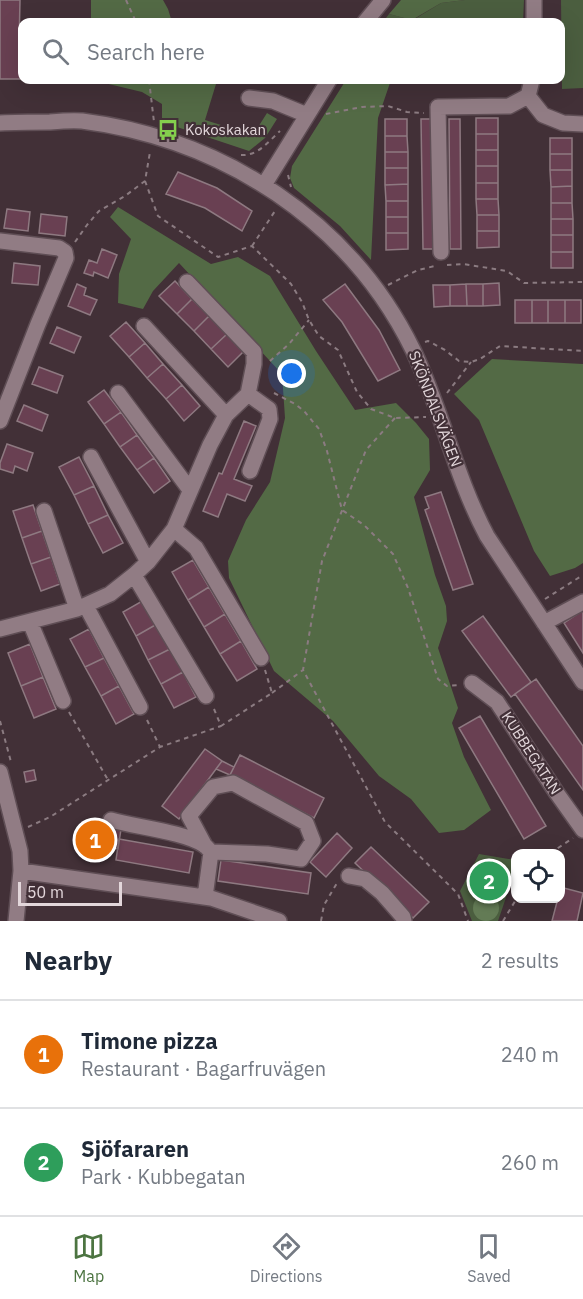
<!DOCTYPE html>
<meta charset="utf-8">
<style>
body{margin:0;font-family:"IBM Plex Sans",sans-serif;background:#f2f2f3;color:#1f2937}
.controls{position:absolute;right:18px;bottom:18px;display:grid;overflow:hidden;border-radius:12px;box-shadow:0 6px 24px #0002}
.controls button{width:54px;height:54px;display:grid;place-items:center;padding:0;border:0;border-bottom:2px solid #e0e1e3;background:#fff;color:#1f2937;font:30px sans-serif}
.scale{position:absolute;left:18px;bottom:15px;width:104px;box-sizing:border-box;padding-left:6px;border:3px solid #e3d7db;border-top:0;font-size:16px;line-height:21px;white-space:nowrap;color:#e3d7db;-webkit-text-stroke:4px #423037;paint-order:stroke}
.you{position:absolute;left:292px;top:374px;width:21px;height:21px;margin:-15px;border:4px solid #fff;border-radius:50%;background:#1a73e8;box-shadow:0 0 0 9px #1a73e833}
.badge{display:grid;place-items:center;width:39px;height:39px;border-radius:50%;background:#4c7441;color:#fff;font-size:20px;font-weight:700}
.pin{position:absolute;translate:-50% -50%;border:3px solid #fff;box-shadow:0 2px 6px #0006}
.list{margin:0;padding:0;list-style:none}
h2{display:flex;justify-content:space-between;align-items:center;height:78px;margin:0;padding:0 24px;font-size:26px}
h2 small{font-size:20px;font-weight:400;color:#747a83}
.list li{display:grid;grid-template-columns:39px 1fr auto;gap:18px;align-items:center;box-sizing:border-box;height:108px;padding:0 24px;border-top:2px solid #e0e1e3}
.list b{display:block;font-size:22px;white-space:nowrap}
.list p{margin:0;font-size:20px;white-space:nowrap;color:#747a83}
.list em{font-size:20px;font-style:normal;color:#747a83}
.icon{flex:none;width:33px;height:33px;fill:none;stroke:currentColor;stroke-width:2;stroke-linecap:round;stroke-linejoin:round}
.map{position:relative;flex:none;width:583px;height:921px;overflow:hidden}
.search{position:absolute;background:#fff;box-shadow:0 6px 24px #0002;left:18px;right:18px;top:18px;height:66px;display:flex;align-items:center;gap:15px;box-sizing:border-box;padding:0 21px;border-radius:12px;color:#747a83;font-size:22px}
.sheet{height:294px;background:#fff}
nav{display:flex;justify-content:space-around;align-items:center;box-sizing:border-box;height:84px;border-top:2px solid #e0e1e3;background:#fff;font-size:16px;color:#747a83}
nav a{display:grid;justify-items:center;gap:3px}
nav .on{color:#4c7441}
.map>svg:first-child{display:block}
.green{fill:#4b5e3f}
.forest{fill:#536a45}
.water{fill:#637b55}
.building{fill:#694052;stroke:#8e7981;stroke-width:1.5}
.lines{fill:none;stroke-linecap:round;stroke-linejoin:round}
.minor-casing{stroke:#5f4e55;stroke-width:18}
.path{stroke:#8b7b81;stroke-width:2;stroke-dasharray:4.5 4.5;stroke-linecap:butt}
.minor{stroke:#917c84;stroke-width:15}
.labels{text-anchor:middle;stroke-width:4.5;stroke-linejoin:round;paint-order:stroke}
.poi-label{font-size:15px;fill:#e3d7db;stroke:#423037;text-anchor:start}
.street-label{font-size:15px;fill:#e3d7db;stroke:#423037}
</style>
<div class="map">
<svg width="583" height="921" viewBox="0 0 583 921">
<rect width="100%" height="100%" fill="#423037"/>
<!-- green -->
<path class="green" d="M465,0H524L523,22H383L389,14L413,20L441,3Z
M561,0H583V88L562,89Z
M479,854L515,860V871L498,921H472L460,891Z"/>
<!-- forest -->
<path class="forest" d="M91,0H163L168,9L172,22H91Z
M401,0H465L441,3L412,20L389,14Z
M92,80H210L216,84L205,120L253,135L267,113L277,119L265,138L249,151L162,122V104L142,92Z
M346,80H391L378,118L371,260L340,226L294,188L290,178L292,166Z
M118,207L211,264L238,257L270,276L316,351L355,410L396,403L416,423L429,439L430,470L414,497L435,575L446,606L447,621L438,648L458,708L452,723L464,757L491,810L464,830L439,833L411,799L379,776L333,721L274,671L229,578L228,561L246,520L270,482L285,418L282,374L179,263L153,291L143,309L118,303L119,274L131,239L110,217Z
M492,359L583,364V563L575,568L550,576L534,551L479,420L454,394Z"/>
<!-- water -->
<path class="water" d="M473 908a13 13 0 1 1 26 0a13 13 0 1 1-26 0Z"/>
<!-- building -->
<path class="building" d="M0,0H20L19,46L22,48V79H0Z
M476,118H498V134H476Z
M385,119H407V136H385Z
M421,119H433L435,249H423Z
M449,119H460L461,249H450Z
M476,134H498V150H476Z
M385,136H407L408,152H385Z
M550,138H572V154H550Z
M476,150H498V166H476Z
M385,152H408V168H385Z
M550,154H572V170H550Z
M476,166H498V183H476Z
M385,168H408V184L385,185Z
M550,170H572V186L551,187Z
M178,172L217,188L252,211L242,231L205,208L166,194Z
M476,183H498V199H476Z
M408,184V201H386L385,185Z
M572,186V203H551V187Z
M476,199H498L499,215H477Z
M386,201H408V217H386Z
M551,203H572L573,219H551Z
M7,209L30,212L28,231L4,228Z
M41,214L67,217L65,236L39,233Z
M477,215H499V231H477Z
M386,217H408V233H386Z
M551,219H573V235H551Z
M477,231H499V247L477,248Z
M386,233H408V249L386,250Z
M551,235H573V252H551Z
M102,249L117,255L108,278L94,272L93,276L84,273L89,260L97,263Z
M551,252H573V268H551Z
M14,263L40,266L38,285L12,283Z
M175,281L192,299L177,314L159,296Z
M499,283L500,305L483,306V284Z
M77,284L86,288L84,295L97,300L90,315L68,306Z
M345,284L379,330L400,370L378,381L342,322L323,300Z
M466,284L467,306H450V285Z
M466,284H483V306H467Z
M433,285H450V306L434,307Z
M192,299L209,316L194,331L177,314Z
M515,300H532V323H515Z
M532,300H548V323H532Z
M548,300H565V323H548Z
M565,300H581V323H565Z
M209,316L227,334L211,349L194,331Z
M126,322L145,343L129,357L110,336Z
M57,327L81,337L74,353L50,343Z
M227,334L244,351L228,367L211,349Z
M145,343L163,364L147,378L129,357Z
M163,364L182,385L166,399L147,378Z
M39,367L63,376L57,393L32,384Z
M182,385L200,406L184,421L166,399Z
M104,390L121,412L104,424L88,402Z
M24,405L48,415L42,431L17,421Z
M121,412L137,435L120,447L104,424Z
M244,421L256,426L234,479L252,486L245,501L227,494L218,517L203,511L219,473L222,474Z
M137,435L154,458L137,470L120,447Z
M7,444L33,453L27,471L15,466L13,473L0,469V463Z
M79,457L94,486L74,495L59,467Z
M154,458L170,481L154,493L137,470Z
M94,486L108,515L88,524L74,495Z
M441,492L473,584L453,590L425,510L429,508L425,497Z
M33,505L42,531L22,538L13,511Z
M108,515L123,543L103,553L88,524Z
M42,531L51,557L31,564L22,538Z
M51,557L60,584L41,591L31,564Z
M193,560L209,587L188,600L172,572Z
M209,587L225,614L204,627L188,600Z
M144,600L157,624L136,636L123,612Z
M583,610V653L564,623Z
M225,614L241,641L220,654L204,627Z
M483,616L531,682L511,697L462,631Z
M157,624L170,649L148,660L136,636Z
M89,629L104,658L85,667L70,639Z
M241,641L257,669L237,681L220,654Z
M30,644L43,677L21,686L8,653Z
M170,649L183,672L161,684L148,660Z
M104,658L119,686L101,696L85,667Z
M183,672L196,697L174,708L161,684Z
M43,677L56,709L34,718L21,686Z
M536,679L583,746V790L515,694Z
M119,686L134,714L116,724L101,696Z
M480,716L546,826L524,839L459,728Z
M205,749L222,761L179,819L162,806Z
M240,755L324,798L314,818L230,775Z
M222,761L234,767L230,775L216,769Z
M34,770L36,780L26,782L24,772Z
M82,822L121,829L118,849L78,842Z
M337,833L352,848L326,877L310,862Z
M119,839L193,852L189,873L116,860Z
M371,847L429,902L413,918L355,863Z
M221,860L311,873L308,894L218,881Z
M560,887L583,893L577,921H552L558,898H560Z"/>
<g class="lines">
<defs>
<path id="minor" d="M534,0V22
M365,22L383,0
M528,96L543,115L563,123L583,124
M249,98L273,101L307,115
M0,123C17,122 33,122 50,122C61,121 72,120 82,121C223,139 350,221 413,350C442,410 455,476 487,536L583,682
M264,185L329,80
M0,241L59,248L65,252L66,258L38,324L0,421
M441,252L438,107L509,106L528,96L532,80
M187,282L254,352V364L248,394
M144,326L226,415
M118,393L190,490
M248,394L269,409L270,419L250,471
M91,457L148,562
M44,511L77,609
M174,529L196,548L261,658
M134,575L206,696
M86,606L140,707
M30,622L63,701
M544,623L583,602
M0,629L77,609L110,594L134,575L148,562L174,529L210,445L226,415L248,394
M472,683L497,702L556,792L583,830
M0,772L20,851L21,871L16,921
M111,820C136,827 185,832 204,845C206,846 210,851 211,852L205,897
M205,846L189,816L213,787L233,783L306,823L313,841L301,859L267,854L211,852
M21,871L211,898L279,921
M349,876L365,879L382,893L403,917L404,921"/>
</defs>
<!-- minor casing -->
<use href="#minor" class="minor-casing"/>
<!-- path -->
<path class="path" d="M126,0L136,22
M149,80L154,122
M326,114L362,107L388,106L407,112L424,113
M241,155C258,156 268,142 280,131
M288,175L291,187
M145,181L158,216L218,257L252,246L291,284L302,302L309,320L319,336L338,350L357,392L371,409L395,418L426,417
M75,242L87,225L99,211L125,196L145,181L150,152
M252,246L275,211
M447,265L463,264L507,271L524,283L583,282
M388,285L418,270L435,266
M425,342L428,341L445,350L459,361L471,362L480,359L500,346L583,351
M270,361L289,344L309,320
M274,393L295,404L304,411L319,429L327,451L342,510L364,525L393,554L408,588L438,679L447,686L459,685
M447,393L471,362
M395,418L366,450L322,561L303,670L385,822L458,894L468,921
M545,599L583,575
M272,693L303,670
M214,709L221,726L272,693L265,670
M69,712L108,780
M147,720L160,747
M0,721L11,762
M28,827L50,817L160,747L221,726
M551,854L558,848L573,838
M321,921L324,905L337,883
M503,921L517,898"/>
<!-- minor -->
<use href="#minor" class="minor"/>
</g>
<!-- icons -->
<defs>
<symbol id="bus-bare" viewBox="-9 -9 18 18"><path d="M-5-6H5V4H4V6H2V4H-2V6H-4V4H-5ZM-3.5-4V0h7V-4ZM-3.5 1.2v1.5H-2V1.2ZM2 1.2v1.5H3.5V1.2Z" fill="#84cf4d" stroke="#423037" stroke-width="2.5" paint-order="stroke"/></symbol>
</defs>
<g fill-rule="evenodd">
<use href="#bus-bare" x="153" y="115" width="30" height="30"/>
</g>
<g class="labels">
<!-- poi labels -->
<g class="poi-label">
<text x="185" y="135">Kokoskakan</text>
</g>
<!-- street labels -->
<g class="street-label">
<text transform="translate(435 409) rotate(69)" y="5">SKÖNDALSVÄGEN</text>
<text transform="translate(531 753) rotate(57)" y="5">KUBBEGATAN</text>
</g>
</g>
</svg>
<div class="controls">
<button><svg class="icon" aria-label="locate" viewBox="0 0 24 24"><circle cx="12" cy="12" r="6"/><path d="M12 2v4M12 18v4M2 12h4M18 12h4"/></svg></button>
</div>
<div class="scale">50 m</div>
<div class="you"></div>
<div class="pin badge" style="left:95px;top:840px;background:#e8710a">1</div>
<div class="pin badge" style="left:489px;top:881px;background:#2e9e5b">2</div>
<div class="search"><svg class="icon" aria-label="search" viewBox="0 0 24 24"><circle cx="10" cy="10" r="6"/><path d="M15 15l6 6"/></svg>Search here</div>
</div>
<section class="sheet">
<h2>Nearby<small>2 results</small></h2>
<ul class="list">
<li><span class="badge" style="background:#e8710a">1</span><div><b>Timone pizza</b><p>Restaurant · Bagarfruvägen</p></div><em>240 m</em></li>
<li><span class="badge" style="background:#2e9e5b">2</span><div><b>Sjöfararen</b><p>Park · Kubbegatan</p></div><em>260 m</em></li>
</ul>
</section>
<nav>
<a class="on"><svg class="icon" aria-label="map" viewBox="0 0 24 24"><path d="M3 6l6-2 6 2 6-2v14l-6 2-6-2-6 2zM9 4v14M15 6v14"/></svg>Map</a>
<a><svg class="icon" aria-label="directions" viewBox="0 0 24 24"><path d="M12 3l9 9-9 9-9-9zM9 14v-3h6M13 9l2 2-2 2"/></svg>Directions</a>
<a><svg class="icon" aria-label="saved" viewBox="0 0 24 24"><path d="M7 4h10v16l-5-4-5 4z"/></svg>Saved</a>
</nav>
